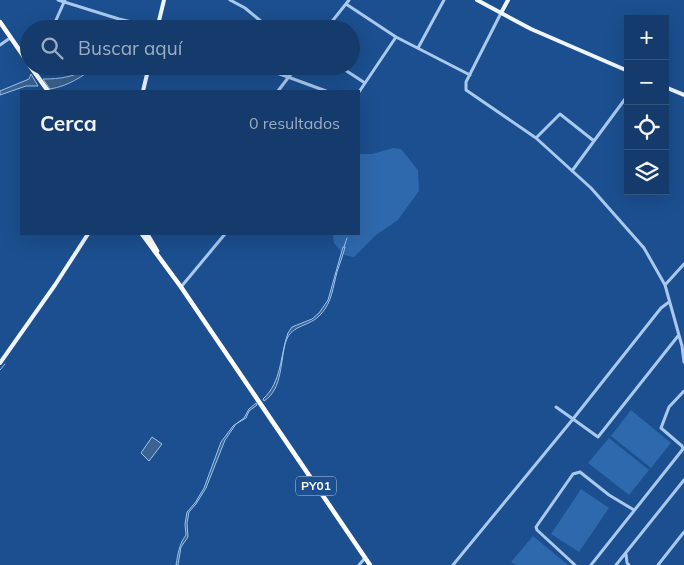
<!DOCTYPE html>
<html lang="es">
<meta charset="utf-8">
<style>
body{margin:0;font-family:Mulish,sans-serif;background:#214673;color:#f1f3f6}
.controls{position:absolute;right:15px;top:15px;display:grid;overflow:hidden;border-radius:0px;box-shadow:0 5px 20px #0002}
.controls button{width:45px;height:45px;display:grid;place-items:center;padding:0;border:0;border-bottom:1px solid #33557e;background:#143b6b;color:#f1f3f6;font:25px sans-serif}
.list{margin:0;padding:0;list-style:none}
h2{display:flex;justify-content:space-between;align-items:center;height:65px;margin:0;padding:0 20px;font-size:21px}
h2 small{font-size:16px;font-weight:400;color:#9dadc1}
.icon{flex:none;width:28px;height:28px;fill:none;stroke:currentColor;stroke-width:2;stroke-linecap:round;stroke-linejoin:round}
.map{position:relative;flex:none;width:684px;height:565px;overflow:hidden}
.search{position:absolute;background:#143b6b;box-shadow:0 5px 20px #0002;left:20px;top:20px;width:340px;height:55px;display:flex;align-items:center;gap:12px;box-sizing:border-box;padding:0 18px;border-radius:28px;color:#9dadc1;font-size:19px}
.panel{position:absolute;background:#143b6b;box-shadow:0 5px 20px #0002;left:20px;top:90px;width:340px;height:145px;border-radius:0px}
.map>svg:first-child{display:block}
.green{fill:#2e69ad}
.water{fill:#3c6290;stroke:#9cc4f0}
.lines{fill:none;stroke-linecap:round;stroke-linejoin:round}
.stream{stroke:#9cc4f0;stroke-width:1}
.minor{stroke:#a9c9ee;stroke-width:3}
.major{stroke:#f0f6ff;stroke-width:4}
.highway{stroke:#fff;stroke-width:4.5}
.labels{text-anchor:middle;stroke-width:4;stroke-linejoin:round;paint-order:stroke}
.shield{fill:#1b4f8f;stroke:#bbcadd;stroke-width:1}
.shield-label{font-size:12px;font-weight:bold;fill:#fff}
</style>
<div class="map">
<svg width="684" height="565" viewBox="0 0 684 565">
<rect width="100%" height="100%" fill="#1b4f8f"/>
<!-- green -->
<path class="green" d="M393,148L401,149L418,170L419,191L398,220L376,235L354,257L344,255L334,243L333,234H359V154H372Z
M631,410L671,443L651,468L611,436Z
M609,438L649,470L629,495L588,463Z
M581,489L609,508L579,552L551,534Z
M533,536L568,565H515L511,562Z"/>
<!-- water -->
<path class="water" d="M90,66H96C82,77 68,86 50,89L43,79C60,79 77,77 90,66Z
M31,74L38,86H26L0,95V91L29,79Z
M343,247H345C343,255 340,263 337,272C333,287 332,302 321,314C310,327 292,324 286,341C280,360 283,389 264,401L263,399C282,382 280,355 288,333L292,327L312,319L319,313L328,300Z
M256,403L257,405L249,411L246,418L236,424L225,440L206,488L196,504L189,512L187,523L188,537L181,547L178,565H176C178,554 179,544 186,535L185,524L187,512L195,503L204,488L221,442L233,426L244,418L249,409Z
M152,437L162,444L149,461L141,453Z"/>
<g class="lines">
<!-- stream -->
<path class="stream" d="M344,247L347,238
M0,370L5,364"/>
<!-- minor -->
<path class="minor" d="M58,0L119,19L161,29
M230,0L245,8L268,27L275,29
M346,4L396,37L470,75
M501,13L466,82V90L536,138L591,188L644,248L665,285L682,346L684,362
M52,29L65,0
M326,29L349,0
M0,45L10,38
M418,48L444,0
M258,66L326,91
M339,66L365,83
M278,91L297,66
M359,92L396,37
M536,138L560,114L594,141L628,95
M572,171L594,141
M665,285L684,264
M181,287L225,234
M556,407L573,419L661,308L669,302
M626,554L627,563L629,565
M359,565L365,558
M453,565L573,419L598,437L678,336
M575,565L537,530L536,527L573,474L580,472L609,495L634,510
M591,565L683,449L682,446L661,428L669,407L684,391
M616,565L684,480
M658,565L684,532"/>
<!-- major -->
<path class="major" d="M477,0L531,29L628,71
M501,13L508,0
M157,29L164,0
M665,87L684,95
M143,91L149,66
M0,363L55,285L88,234"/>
<!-- highway -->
<path class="highway" d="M0,22L29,64
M30,66L48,91
M142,234L181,287L370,565
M147,234L157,251"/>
</g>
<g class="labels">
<!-- shield labels -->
<rect class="shield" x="296" y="476.5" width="40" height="19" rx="4"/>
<g class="shield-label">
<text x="316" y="490">PY01</text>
</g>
</g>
</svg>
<div class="controls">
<button>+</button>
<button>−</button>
<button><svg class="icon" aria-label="locate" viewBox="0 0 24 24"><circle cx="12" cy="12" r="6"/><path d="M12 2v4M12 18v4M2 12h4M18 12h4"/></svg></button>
<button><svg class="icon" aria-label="layers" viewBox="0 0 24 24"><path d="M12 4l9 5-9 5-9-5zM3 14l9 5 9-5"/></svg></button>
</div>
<div class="search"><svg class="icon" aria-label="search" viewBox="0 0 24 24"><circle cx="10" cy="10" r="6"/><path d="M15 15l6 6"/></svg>Buscar aquí</div>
<section class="panel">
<h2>Cerca<small>0 resultados</small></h2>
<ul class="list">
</ul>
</section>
</div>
